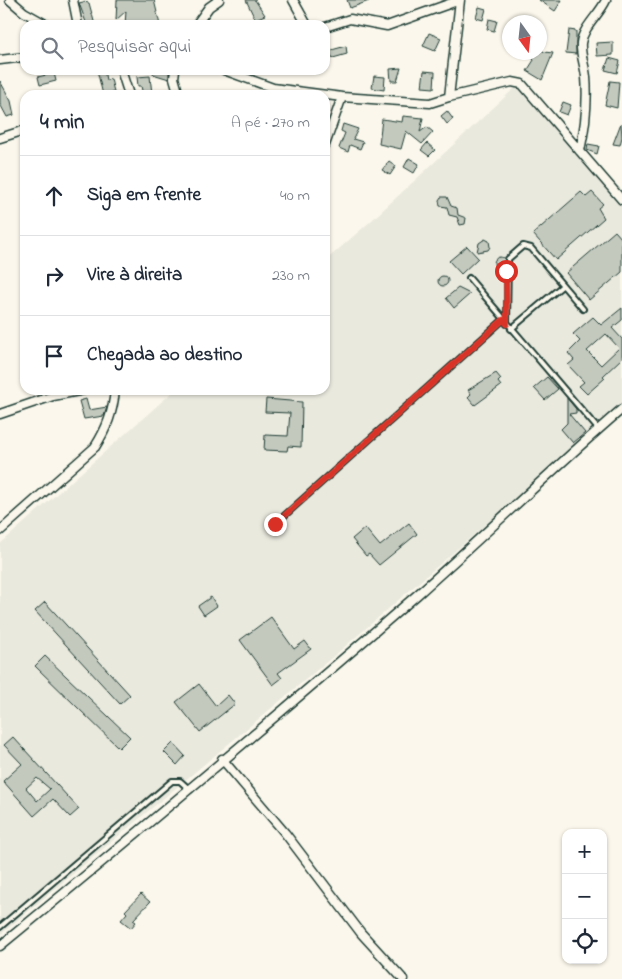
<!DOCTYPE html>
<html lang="pt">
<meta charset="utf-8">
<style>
body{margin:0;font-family:"Indie Flower",sans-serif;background:#f2f2f3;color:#1f2937}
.controls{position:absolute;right:15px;bottom:15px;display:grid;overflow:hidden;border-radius:10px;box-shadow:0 1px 4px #0004}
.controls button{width:45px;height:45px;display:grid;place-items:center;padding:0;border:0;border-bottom:1px solid #e0e1e3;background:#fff;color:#1f2937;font:25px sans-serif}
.compass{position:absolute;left:502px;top:15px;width:45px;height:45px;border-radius:50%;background:#fff;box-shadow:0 1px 4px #0004;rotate:165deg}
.stop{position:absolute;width:15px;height:15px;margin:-11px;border:4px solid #d93025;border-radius:50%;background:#fff}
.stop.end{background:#d93025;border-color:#fff;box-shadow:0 1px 5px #0008}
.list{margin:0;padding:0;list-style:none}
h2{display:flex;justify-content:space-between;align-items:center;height:65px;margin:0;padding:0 20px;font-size:21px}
h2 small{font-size:16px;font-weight:400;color:#747a83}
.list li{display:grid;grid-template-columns:32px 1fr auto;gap:15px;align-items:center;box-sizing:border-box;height:80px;padding:0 20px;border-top:1px solid #e0e1e3}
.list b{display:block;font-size:19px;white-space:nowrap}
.list em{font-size:16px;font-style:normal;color:#747a83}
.icon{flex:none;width:28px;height:28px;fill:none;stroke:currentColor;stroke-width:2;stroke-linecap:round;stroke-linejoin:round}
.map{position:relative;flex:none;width:622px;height:979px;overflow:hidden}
.search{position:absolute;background:#fff;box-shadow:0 1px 4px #0004;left:20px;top:20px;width:310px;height:55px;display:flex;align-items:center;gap:12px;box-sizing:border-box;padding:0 18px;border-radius:15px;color:#747a83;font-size:19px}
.panel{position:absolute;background:#fff;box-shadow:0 1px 4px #0004;left:20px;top:90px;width:310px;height:305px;border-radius:15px}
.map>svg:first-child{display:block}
.built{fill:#eae9de}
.building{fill:#c4c9be;stroke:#1f3d34;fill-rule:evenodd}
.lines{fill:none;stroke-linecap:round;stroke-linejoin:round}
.service-casing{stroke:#1f3d34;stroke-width:8}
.minor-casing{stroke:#1f3d34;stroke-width:11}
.service{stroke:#fbf7ec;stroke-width:4}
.minor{stroke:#fbf7ec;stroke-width:8}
.route{stroke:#d93025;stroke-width:6}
</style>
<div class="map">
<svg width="622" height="979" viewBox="0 0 622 979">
<rect width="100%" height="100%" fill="#fbf7ec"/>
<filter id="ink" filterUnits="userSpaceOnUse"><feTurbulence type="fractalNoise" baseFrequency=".02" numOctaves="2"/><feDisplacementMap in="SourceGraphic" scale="10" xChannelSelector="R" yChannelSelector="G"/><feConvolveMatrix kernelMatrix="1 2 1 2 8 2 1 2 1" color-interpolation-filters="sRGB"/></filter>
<g filter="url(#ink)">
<!-- built -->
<path class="built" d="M519,84L622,203V406L341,650L0,935V544L175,390H325V261L372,220Z"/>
<!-- building -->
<path class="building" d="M117,0H154L160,25H125L126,11L116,20Z
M246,0H255L265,15L255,19Z
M347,0H369V1L350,8Z
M539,0H562L555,11Z
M83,2L89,3L95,25H87L79,3Z
M479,7L486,9L483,20L476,18Z
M489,19L497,21L494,31L487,29Z
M569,30L576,31V54L566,53Z
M429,33L441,38L435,51L423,46Z
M613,42V55L597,56L596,43Z
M346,46L347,54L333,58L328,51Z
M540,48L544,52L553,53L542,80L527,71L534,60L526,52H540Z
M609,58L620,61L617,73L605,70Z
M401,68L397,81H391L390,69Z
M97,70H104L106,80L111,79L114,92L103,95Z
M154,70H169V79L153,74Z
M424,71L435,72L434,88L422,87Z
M54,73L56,81L40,85L38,77Z
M150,76L152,94L143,95L141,86H138L137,77Z
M374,76L385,77L384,90L372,88Z
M0,81L11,101L14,115L7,117L0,104Z
M610,81L619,82L617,108L605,105Z
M563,102L571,105L567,115L559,112Z
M447,111L453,119L447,124L441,116Z
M403,116L423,118L420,132L427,127L433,132L422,144L406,131L401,149L379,144L382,119L402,122Z
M621,123L622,137L620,145L613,144Z
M343,124L358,129L353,139L363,142L360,149L350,145L348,152L339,148L345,133L341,131Z
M427,143L435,150L429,156L421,150Z
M588,144L599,146L597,154L587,150Z
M409,158L419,164L414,173L404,167Z
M389,161L396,166L390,175L382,170Z
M581,192L586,197L592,192L603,204L598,208L604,218L556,260L533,234Z
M441,197H447L451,206L457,208L458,215L466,218L465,224L460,225L457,217L449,215L447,207L440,206L439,200Z
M615,231L622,239V272L589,300L566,273Z
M485,239L489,241L490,247L488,250L477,252L479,243Z
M467,246L478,258L461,274L449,261Z
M494 263a6 6 0 1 1 12 0a6 6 0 1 1-12 0Z
M438 281a5 5 0 1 1 10 0a5 5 0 1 1-10 0Z
M458,288L470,294L454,308L446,298Z
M622,308V320L612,328L622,339V358L603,376L605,378L587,394L579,386L584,382L568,365L574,360L568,353L580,341L573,334L593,317L601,325ZM606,334L619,348L601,365L587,351Z
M496,373L501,379L498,382L501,386L475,405L468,397L471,394L468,390Z
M547,377L558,389L545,400L534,388Z
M567,398L576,409V413L569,414L585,433L573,443L561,429L567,423Z
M86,399L89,410L107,407L104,416L84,419L79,401Z
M266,399L302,402L301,447L288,446L287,451L264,450L265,435L288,436L290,413L265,412Z
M409,523L417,534L379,565L369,554L366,556L352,539L365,528L380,546Z
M211,597L217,606L204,615L198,606Z
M45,602L130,695L120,704L35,611Z
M271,617L294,649L305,641L311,649L278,673L282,678L273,685L240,640Z
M45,656L130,737L119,748L35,666Z
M199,684L216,706L228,695L235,704L200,732L176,702Z
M13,737L79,809L70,817L53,799L34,816L3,781L22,764L4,745ZM37,778L50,789L37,801L26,788Z
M173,743L185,756L177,765L164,752Z
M141,894L150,902L133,920L136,922L131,928L121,920L127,913L125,911Z"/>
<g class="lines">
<defs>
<path id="service" d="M469,278L598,429
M507,324L508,259L523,246L531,248L583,309
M511,329L562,286
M275,524L503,320
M0,927L172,781H180L190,790"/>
<path id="minor" d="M10,0L24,12L47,25
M73,0L78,25
M293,0L307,25
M196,25L209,7L219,0
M325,27L350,19L387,26L460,0
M0,60L25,57
M121,70L129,95
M175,70L174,78L179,95
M224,70L273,88L342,97L430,103L449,97L460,0
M449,97L512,82L522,84L622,200
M0,138L25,130
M325,145L342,97
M580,151C585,128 588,101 586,77C585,66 580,54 581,43C583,27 600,14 606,0
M0,414L53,396L84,390
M0,531L95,447C107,428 113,412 115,390
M222,759L285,833L361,933L403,979
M0,946C140,831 280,714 417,595C486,534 552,469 622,409"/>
</defs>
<!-- service casing -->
<use href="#service" class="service-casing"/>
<!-- minor casing -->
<use href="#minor" class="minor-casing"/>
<!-- service -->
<use href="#service" class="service"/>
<!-- minor -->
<use href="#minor" class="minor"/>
</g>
</g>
<g class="lines" filter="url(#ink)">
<!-- route -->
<path class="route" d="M275,524L503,320L507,324L506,271"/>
</g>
</svg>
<div class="controls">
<button>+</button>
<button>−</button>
<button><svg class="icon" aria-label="locate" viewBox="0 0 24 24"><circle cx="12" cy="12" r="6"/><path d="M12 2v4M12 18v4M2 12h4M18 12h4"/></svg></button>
</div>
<svg class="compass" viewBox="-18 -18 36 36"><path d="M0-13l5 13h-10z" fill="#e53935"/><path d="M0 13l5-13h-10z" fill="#747a83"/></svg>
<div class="stop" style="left:506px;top:271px"></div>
<div class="stop end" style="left:275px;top:524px"></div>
<div class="search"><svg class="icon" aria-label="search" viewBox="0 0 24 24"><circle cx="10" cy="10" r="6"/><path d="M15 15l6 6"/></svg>Pesquisar aqui</div>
<section class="panel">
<h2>4 min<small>A pé · 270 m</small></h2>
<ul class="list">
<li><svg class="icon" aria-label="ahead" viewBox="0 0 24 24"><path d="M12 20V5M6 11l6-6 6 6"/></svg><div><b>Siga em frente</b></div><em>40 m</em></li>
<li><svg class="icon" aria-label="right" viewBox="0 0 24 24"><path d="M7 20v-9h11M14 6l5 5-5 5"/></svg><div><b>Vire à direita</b></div><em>230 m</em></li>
<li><svg class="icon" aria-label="arrive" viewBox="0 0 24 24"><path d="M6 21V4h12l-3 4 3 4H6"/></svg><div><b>Chegada ao destino</b></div></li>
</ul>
</section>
</div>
